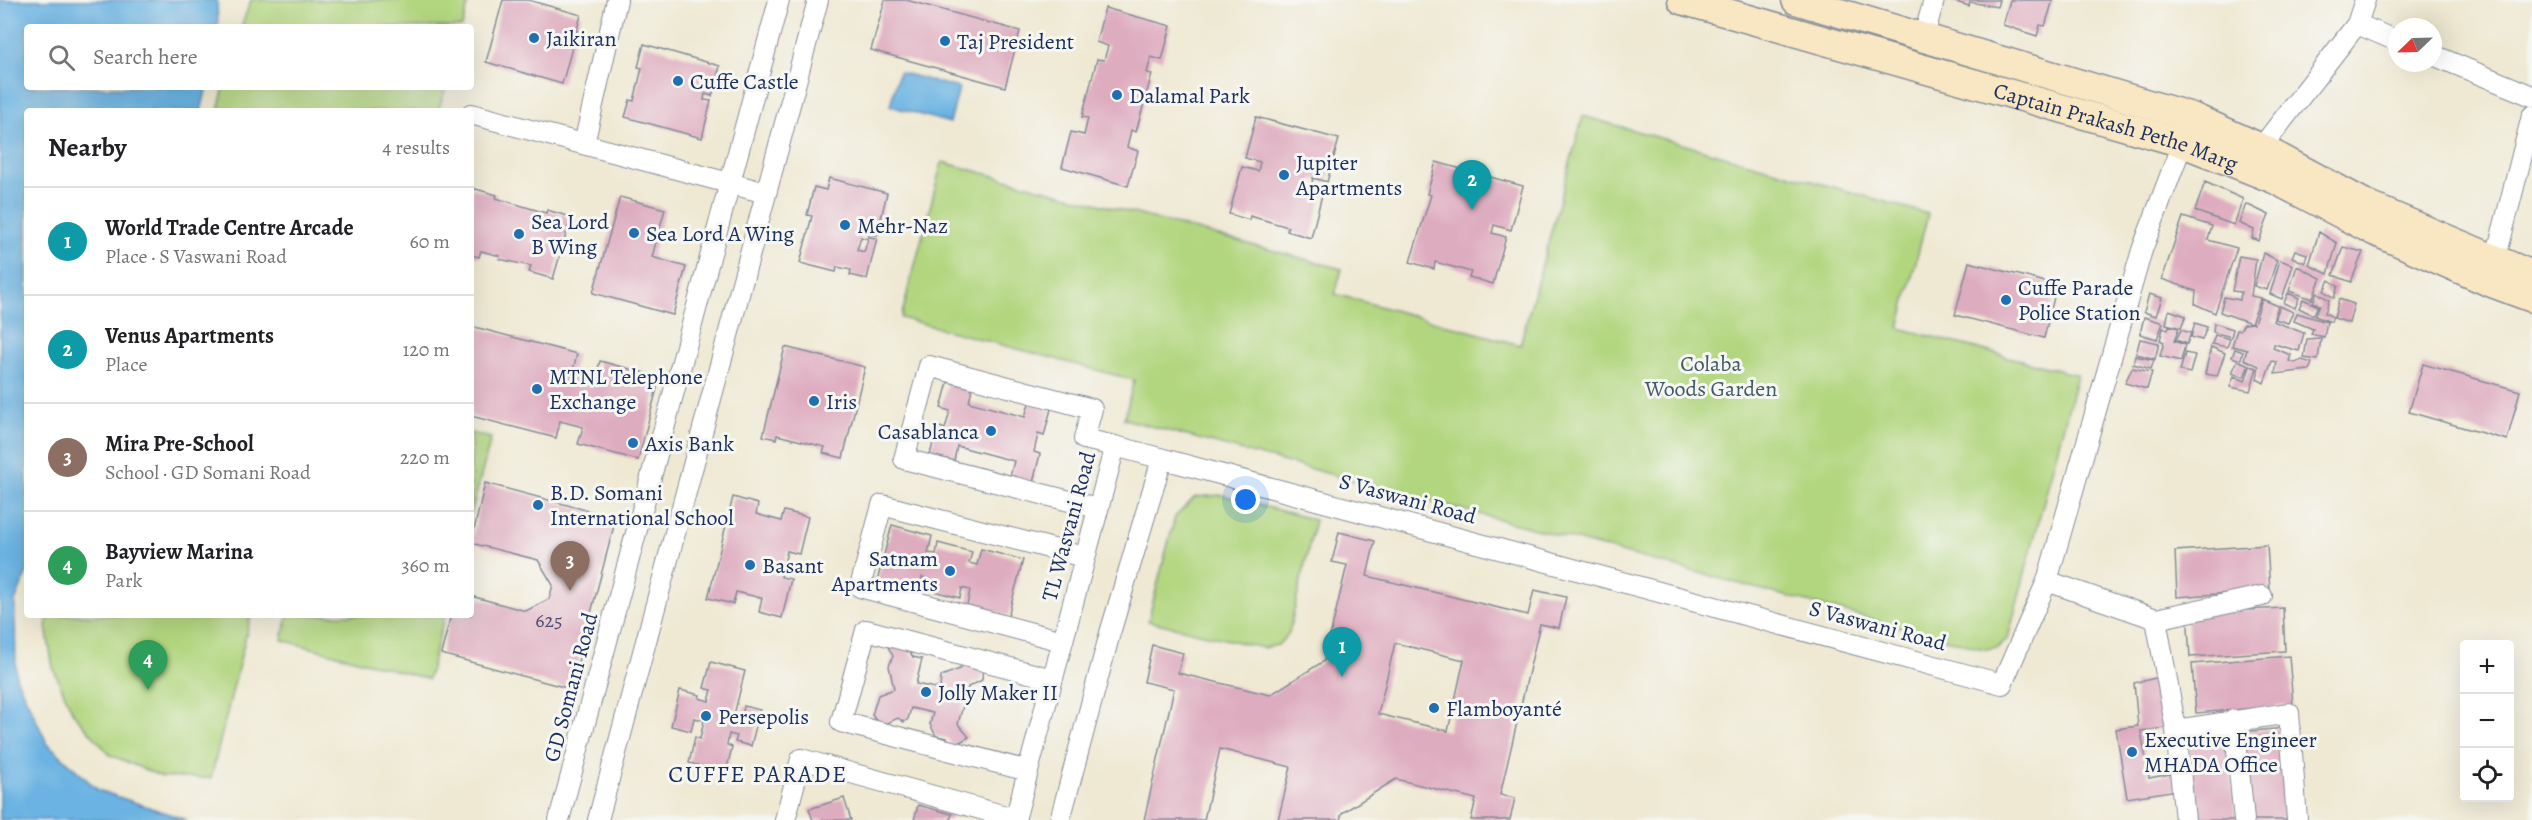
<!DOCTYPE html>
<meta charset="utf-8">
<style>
body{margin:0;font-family:Alegreya,serif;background:#f2f2f2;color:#202124}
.controls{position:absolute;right:18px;bottom:18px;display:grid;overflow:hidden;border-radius:6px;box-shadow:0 6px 24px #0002}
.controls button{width:54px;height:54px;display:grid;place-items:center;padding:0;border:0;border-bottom:2px solid #e0e0e0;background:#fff;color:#202124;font:30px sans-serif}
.compass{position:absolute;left:2388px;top:18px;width:54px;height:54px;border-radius:50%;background:#fff;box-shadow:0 6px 24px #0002;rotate:247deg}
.you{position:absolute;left:1246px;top:500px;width:21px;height:21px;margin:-15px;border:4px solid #fff;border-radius:50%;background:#1a73e8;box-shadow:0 0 0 9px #1a73e833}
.badge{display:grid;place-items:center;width:39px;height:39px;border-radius:50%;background:#1f6fb2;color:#fff;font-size:20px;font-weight:700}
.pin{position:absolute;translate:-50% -50px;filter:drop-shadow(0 2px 3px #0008)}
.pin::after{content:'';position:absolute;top:32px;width:21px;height:18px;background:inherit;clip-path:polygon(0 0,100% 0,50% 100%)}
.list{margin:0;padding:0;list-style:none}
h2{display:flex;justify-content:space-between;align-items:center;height:78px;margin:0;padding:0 24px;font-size:26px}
h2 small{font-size:20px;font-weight:400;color:#757577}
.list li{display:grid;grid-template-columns:39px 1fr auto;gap:18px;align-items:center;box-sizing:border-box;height:108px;padding:0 24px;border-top:2px solid #e0e0e0}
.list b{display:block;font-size:22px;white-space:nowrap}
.list p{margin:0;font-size:20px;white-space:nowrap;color:#757577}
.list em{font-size:20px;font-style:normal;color:#757577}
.icon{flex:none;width:33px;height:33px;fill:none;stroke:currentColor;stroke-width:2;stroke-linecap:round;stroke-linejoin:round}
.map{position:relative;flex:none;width:2532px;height:820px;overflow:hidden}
.search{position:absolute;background:#fff;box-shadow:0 6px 24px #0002;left:24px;top:24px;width:450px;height:66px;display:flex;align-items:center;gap:15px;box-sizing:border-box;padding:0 21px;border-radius:6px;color:#757577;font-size:22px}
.panel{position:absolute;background:#fff;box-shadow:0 6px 24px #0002;left:24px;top:108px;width:450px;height:510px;border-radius:6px}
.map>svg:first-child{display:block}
.green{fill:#b2d67f;stroke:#66826e;stroke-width:1.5}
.water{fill:#6bb3e2;stroke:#4371a0;stroke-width:1.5}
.building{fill:#deacbf;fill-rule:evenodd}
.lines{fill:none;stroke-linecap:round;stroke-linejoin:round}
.minor-casing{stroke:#858c98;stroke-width:22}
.secondary-casing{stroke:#858c98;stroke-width:31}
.minor{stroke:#fff;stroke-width:20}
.secondary{stroke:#f9e7c3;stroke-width:28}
.poi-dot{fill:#1f6fb2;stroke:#f6f6f2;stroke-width:2}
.labels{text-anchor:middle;stroke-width:6;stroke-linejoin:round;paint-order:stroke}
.number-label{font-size:20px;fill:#4c4e76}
.poi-label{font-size:22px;fill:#1b2f5e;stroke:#f6f6f2;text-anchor:start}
.street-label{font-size:22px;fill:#1b2f5e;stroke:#f6f6f2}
.park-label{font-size:22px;fill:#415966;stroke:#f6f6f2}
.neighbourhood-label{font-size:24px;letter-spacing:1.5px;fill:#1b2f5e;stroke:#f6f6f2}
</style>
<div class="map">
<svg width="2532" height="820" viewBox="0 0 2532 820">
<rect width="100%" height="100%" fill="#f6f6f2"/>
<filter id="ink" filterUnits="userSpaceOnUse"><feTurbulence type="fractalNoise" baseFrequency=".0167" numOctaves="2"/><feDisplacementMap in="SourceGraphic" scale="12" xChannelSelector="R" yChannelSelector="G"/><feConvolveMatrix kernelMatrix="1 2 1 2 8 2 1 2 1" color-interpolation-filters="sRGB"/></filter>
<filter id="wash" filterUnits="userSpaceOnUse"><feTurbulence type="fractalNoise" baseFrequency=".008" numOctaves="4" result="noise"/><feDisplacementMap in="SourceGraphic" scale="24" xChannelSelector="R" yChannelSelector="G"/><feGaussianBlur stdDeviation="1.35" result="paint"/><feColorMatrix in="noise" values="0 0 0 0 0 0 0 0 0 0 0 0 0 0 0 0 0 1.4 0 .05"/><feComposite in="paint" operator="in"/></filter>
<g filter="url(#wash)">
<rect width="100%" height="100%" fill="#efe9d3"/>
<!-- green -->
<path class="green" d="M251,0H469L462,27H241Z
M224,87H446L438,111H218Z
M1583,116L1928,214L1899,328L2077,375L2008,638L1997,648L1983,649L1124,419L1134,380L901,318L942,162L1342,269L1335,294L1520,345Z
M471,433L491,438L471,514Z
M1222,495L1315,520L1289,633L1278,645L1263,648L1148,621L1175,517L1195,497Z
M49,615H251L211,778L162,777L110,755L73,713L53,668L46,626Z
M288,615H445L428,679L282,640Z"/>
<!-- water -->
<path class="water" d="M0,0H217L218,27H27V87H207L201,111H27V572L15,602L16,677L47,743L98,790L187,820H0Z
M899,72L959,88L950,123L890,106Z"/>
<g id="blocks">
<!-- building -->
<path class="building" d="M503,0H528L581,15L562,84L486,62Z
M885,0H906L1020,31L1005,87L871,50Z
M1949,0H1999L1997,7L1970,2L1969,6Z
M2010,0H2053L2045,26L2040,25L2037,36L2003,25Z
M1105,8L1171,26L1162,60L1151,57L1147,73L1152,74L1136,132L1131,130L1127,147L1138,151L1128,186L1062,167L1071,132L1084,135L1088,118L1082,117L1097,59L1104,60L1108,46L1096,42Z
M644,44L720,66L712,96L705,94L704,100L711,101L702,138L625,117L630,100L634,101L642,68L638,67Z
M1256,117L1339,139L1327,182L1313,178L1311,187L1323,191L1311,238L1287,231L1288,227L1250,216L1249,220L1229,214L1242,167L1258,171L1260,162L1245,158Z
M1436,162L1523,186L1511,230L1494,225L1492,233L1506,237L1493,284L1469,277L1471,272L1435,262L1434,269L1410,262L1431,195L1427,194Z
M829,178L887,193L877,235L869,233V237L877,238L867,279L850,275L851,270L837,267L836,272L800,263L812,216L807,215L814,187L826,190ZM861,237L868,239L864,252L857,250Z
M2205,182L2243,199L2234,225L2195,211Z
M472,188L497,195L496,198L546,213L547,210L571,217L553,279L529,272L531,266L499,259L500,256L481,251L479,257L471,255Z
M620,197L665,209L652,257L686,267L673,315L593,293Z
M2246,204L2269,215L2259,241L2252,238L2254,230L2239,223Z
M2183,217L2212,226L2208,240L2237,248L2215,313L2195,304L2196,291L2162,279Z
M2319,232L2337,243L2328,274L2309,265Z
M2343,247L2363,252L2351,282L2333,275Z
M2295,250L2307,254L2305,263L2292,257Z
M2263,253L2277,260L2267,290L2254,286Z
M2239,256L2256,259L2251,296L2261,298L2251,323L2220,312L2224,297L2240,300L2241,292L2232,291Z
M2280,260L2293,265L2282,299L2270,294Z
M1969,262L2057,285L2044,338L1955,315Z
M2297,266L2321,278L2312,299L2289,291Z
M2329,280L2338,286L2334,298L2324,291Z
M2317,292L2329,300L2325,313L2333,317L2331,322L2315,316L2320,305L2313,302Z
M2288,293L2299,298L2295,308L2284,303Z
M2149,294L2162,298L2156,316L2144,312Z
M2262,299L2278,306L2273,321L2304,333L2299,351L2274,344L2273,348L2291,355L2289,361L2295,363L2302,360L2312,363L2309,370L2275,374L2277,362L2272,361L2264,383L2257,379L2259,366L2244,359L2247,350L2232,346L2237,330H2240L2244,324L2254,323Z
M2303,299L2318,306L2313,315L2299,308Z
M2339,299L2354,304L2349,323L2334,318Z
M2280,306L2293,312L2288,323L2275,319Z
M2169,310L2186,316L2181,328L2166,324Z
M2297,313L2327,322L2324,337L2311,334L2313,329L2294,321Z
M2144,317L2163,323L2157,339L2140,334Z
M2195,323L2207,327L2202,340L2191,337Z
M2214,323L2233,329L2231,337L2213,332Z
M471,326L577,354L573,370L596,377L600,361L660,377L638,460L578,444L583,427L560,421L556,438L471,416Z
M2169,326L2179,328L2174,341L2185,345L2181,361L2160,356L2164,342L2160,340L2163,328L2168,330Z
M2181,330L2191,333L2187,344L2176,340Z
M2215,335L2230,339L2227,347L2212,344Z
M2321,338L2318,360L2304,358L2307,339Z
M2140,339L2159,343L2155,359L2136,354Z
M785,347L865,367L843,458L823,453L825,447L777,435L776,439L763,436Z
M2211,347L2225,353L2217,376L2205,374Z
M2235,349L2243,352L2240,361L2249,365L2244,377L2232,373L2238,359L2232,357Z
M2185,353L2195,355L2190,373L2180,371Z
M2135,356L2154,360L2151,369L2133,364Z
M2423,364L2520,391L2507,440L2409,412Z
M2250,366L2257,368L2250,391L2230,387L2234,376L2245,381Z
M2132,368L2152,372L2147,389L2125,383Z
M948,382L972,388L969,402L1025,417L1030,400L1052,405L1044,436L1038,434L1034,452L1040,454L1033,483L1010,477L1014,461L957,446L954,461L930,455L937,426L945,429L950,411L941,408Z
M485,483L616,518L571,689L441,654L451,615H471V596L526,611L549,599L553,585L538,560L471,543Z
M733,497L758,504L756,514L781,521L784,511L808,517L799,554L787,551L781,577L791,579L782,618L759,612L762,598L736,592L733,604L708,598Z
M892,525L932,536L928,553L936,554L938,543L972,552L969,563L977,565L981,549L1023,560L1008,616L967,605L970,590L962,588L960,598L926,589L929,579L922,577L918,592L877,581Z
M1339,532L1375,541L1367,576L1528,615L1534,590L1566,597L1559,628L1540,624L1500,795L1515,798L1510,820H1471L1476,799L1396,779L1342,813L1340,820H1278L1291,767L1220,749L1204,820H1144L1174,689L1144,682L1152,645L1183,653L1178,673L1270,695L1324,661L1347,565L1332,562ZM1395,643L1464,660L1448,731L1378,714Z
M2267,545L2270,590L2177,597L2175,551Z
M2283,608L2285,651L2190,657L2187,613Z
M903,641L913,657L922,659L916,684L940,689L941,676L960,669L963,660L983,664L982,680L968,687L958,724L969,737L953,746L947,738L936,736L930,724L933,713L911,708L908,719L904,722L898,718L880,726L872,715L878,695L894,689L889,666L893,656L888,647Z
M2289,656L2293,705L2196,713L2192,664Z
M711,662L745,671L734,715L742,717L744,706L760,710L751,746L735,742L737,736L729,734L727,745L732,747L726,772L689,763L695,737L700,739L704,720L694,718L691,731L671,726L680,690L700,695L699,698L709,701L712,690L704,688Z
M2160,677L2165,728L2141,731L2149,778L2175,773L2178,790L2127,798L2116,729L2138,726L2134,683Z
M2284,728L2293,820H2251L2243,732Z
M2227,729L2236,820H2193L2185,732Z
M844,798L851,820H813L809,809Z
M918,805L952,814L950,820H914Z"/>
</g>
</g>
<g filter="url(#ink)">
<use href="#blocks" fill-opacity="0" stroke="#858c98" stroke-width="1.5"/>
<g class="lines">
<defs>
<path id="minor" d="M2357,24L2397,41
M1923,39L1934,0
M2433,55L2532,96
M471,114L766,193
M584,144L617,0
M2261,148L2357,24L2365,0
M2495,261L2532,116
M1097,508L904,459L929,366L1092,409L1084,439L1115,446
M2047,581L2156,619L2176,730L2185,820
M2156,619L2262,596
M1062,641L860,587L882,505L1084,557
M2234,720L2244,820
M2176,730L2289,713L2297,820
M1028,771L841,722L866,630L1052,679
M559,820L779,0
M598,820L818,0
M785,820L801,759L1016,819
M1015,820L1115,446L2002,684L2047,581L2142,250L2187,131
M1060,820L1110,633L1162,459"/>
<g id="secondary">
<path id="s1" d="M1682,0L2183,143L2274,179L2374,231L2489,282L2532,298"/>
<path d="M1796,0L2192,117L2261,148L2371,207L2532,275"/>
</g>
</defs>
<!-- minor casing -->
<use href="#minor" class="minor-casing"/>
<!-- secondary casing -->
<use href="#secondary" class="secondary-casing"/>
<!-- minor -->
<use href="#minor" class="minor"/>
<!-- secondary -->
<use href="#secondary" class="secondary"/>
</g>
</g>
<!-- markers -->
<g class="poi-dot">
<circle cx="534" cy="38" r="6"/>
<circle cx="945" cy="41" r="6"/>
<circle cx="678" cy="81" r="6"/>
<circle cx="1117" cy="95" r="6"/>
<circle cx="1284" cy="175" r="6"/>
<circle cx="845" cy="225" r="6"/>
<circle cx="634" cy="233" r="6"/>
<circle cx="519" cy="234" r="6"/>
<circle cx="2006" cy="300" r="6"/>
<circle cx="537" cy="389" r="6"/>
<circle cx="814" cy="401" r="6"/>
<circle cx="991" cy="431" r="6"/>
<circle cx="633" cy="443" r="6"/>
<circle cx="538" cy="505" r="6"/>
<circle cx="750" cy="565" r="6"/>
<circle cx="950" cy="571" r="6"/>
<circle cx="926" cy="692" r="6"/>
<circle cx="1434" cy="708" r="6"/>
<circle cx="706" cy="716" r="6"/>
<circle cx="2132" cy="752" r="6"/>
</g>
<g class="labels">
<!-- number labels -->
<g class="number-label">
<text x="549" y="627">625</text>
</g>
<!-- poi labels -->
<g class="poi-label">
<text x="546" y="46">Jaikiran</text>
<text x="957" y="49">Taj President</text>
<text x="690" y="89">Cuffe Castle</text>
<text x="1129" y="103">Dalamal Park</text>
<text x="1296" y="170">Jupiter<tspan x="1296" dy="25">Apartments</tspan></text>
<text x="531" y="229">Sea Lord<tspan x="531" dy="25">B Wing</tspan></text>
<text x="857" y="233">Mehr-Naz</text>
<text x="646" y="241">Sea Lord A Wing</text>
<text x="2018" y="295">Cuffe Parade<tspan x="2018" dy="25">Police Station</tspan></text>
<text x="549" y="384">MTNL Telephone<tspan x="549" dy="25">Exchange</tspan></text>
<text x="826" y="409">Iris</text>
<text x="979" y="439" text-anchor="end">Casablanca</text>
<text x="645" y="451">Axis Bank</text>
<text x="550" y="500">B.D. Somani<tspan x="550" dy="25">International School</tspan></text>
<text x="938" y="566" text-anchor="end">Satnam<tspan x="938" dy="25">Apartments</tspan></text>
<text x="762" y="573">Basant</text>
<text x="938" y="700">Jolly Maker II</text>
<text x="1446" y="716">Flamboyanté</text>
<text x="718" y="724">Persepolis</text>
<text x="2144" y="747">Executive Engineer<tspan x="2144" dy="25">MHADA Office</tspan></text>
</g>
<!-- street labels -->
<g class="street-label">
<text dy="8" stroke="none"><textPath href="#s1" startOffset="452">Captain Prakash Pethe Marg</textPath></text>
<text transform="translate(1408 498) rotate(15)" y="8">S Vaswani Road</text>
<text transform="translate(1068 526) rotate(-75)" y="8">TL Wasvani Road</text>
<text transform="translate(1878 625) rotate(15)" y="8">S Vaswani Road</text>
<text transform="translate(570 687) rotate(-75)" y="8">GD Somani Road</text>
</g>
<!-- park labels -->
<g class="park-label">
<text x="1711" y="371">Colaba<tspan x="1711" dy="25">Woods Garden</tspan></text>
</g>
<!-- neighbourhood labels -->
<g class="neighbourhood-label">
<text x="758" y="782">CUFFE PARADE</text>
</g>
</g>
</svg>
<div class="controls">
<button>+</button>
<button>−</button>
<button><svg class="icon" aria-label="locate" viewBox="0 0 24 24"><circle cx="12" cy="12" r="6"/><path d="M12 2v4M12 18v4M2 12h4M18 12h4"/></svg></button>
</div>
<svg class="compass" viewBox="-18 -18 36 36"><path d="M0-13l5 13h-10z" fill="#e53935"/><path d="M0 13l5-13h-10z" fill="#757577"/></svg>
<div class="you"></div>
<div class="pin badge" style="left:1342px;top:677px;background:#0f9aa8">1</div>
<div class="pin badge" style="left:1472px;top:210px;background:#0f9aa8">2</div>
<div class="pin badge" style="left:570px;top:591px;background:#8d6e63">3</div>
<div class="pin badge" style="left:148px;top:690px;background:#2e9e5b">4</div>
<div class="search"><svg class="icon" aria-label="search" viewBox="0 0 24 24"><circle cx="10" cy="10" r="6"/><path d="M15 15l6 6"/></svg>Search here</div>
<section class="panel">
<h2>Nearby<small>4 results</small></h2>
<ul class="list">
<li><span class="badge" style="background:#0f9aa8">1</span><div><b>World Trade Centre Arcade</b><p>Place · S Vaswani Road</p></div><em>60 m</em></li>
<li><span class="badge" style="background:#0f9aa8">2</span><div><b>Venus Apartments</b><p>Place</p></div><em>120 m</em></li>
<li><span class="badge" style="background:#8d6e63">3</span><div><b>Mira Pre-School</b><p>School · GD Somani Road</p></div><em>220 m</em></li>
<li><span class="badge" style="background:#2e9e5b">4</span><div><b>Bayview Marina</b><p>Park</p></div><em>360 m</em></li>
</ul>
</section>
</div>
